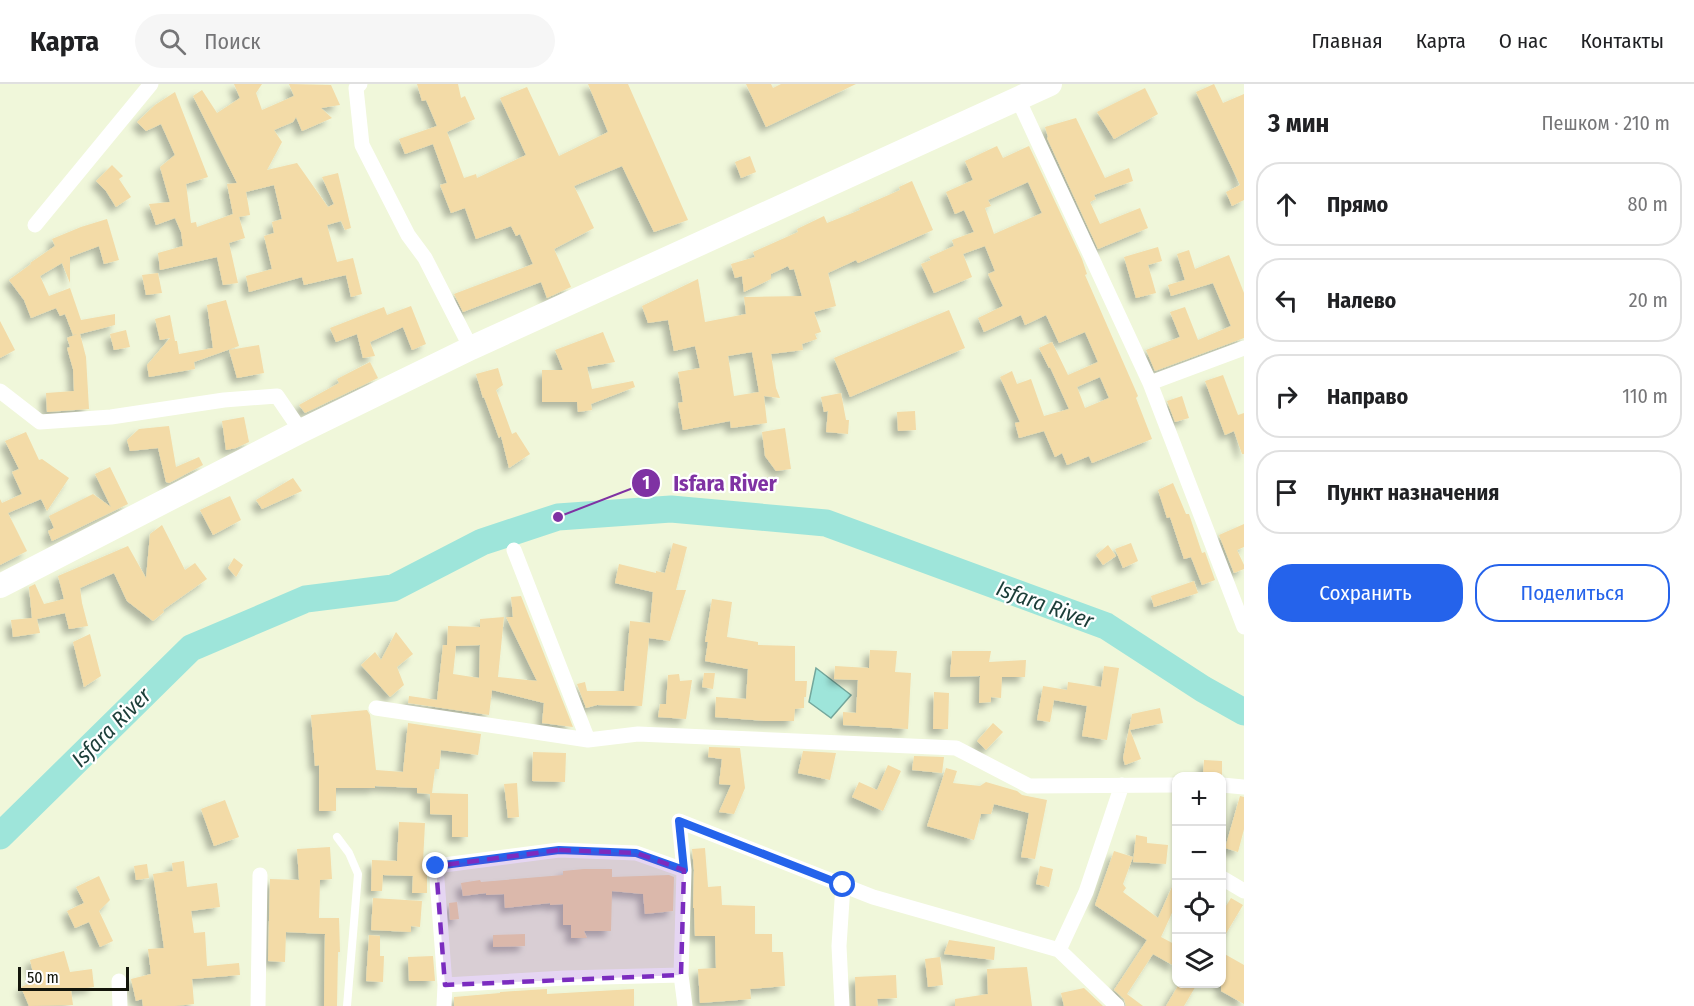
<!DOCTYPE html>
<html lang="ru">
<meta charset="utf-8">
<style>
body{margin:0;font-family:"Fira Sans Condensed",sans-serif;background:#f6f6f6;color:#202124}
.controls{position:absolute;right:18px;bottom:18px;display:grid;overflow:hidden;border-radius:12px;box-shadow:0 2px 4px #0004}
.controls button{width:54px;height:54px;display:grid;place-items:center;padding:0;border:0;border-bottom:2px solid #e0e0e0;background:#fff;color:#202124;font:30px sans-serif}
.scale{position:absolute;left:18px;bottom:15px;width:111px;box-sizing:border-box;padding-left:6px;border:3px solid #13150b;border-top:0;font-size:16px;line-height:21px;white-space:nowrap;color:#13150b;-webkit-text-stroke:4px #fff;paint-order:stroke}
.stop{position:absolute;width:18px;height:18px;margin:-14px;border:4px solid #2563eb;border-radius:50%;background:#fff}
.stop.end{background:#2563eb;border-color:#fff;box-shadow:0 2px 6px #0008}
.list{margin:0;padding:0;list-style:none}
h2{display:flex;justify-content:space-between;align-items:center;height:78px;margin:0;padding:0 24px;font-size:26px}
h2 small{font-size:20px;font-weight:400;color:#757577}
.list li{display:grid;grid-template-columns:39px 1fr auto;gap:18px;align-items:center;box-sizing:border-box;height:84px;margin:0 12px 12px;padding:0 12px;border:2px solid #e0e0e0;border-radius:24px}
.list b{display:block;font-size:22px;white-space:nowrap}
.list em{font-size:20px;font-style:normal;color:#757577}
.actions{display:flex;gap:12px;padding:18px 24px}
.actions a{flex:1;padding:14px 0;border:2px solid #2563eb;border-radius:24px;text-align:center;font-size:21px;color:#2563eb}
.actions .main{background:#2563eb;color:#fff}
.icon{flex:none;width:33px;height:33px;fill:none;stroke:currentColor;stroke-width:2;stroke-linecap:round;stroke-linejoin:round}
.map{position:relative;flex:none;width:1244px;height:922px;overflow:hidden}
header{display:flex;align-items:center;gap:36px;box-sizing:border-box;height:84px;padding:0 30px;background:#fff;border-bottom:2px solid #e0e0e0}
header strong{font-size:28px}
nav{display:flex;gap:33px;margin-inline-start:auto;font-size:21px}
.search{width:420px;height:54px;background:#f6f6f6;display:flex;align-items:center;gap:15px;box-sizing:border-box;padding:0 21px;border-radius:33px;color:#757577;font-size:22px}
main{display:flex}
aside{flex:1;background:#fff}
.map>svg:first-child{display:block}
.water{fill:#9ee5da;stroke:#74a79c;stroke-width:1.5}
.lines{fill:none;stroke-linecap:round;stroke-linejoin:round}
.river{stroke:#9ee5da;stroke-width:27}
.building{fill:#f3dba7;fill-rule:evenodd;filter:url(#shadow)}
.lane{stroke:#fff;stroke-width:8}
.street{stroke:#fff;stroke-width:15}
.primary{stroke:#fff;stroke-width:24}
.route{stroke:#2563eb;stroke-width:8}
.marked{fill:#7b2cbf;fill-opacity:0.2;stroke:#7b2cbf;stroke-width:4.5;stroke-dasharray:12 8;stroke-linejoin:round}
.labels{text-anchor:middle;stroke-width:4.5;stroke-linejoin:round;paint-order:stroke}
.water-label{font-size:22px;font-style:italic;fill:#1b3d38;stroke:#fff}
.leader{fill:none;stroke:#7f32a3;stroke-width:2}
.callout-dot{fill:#7f32a3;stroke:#fff;stroke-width:2}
.mark-label{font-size:18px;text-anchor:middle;font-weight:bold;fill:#fff}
.callout-label{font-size:22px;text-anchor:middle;font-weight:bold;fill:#7f32a3;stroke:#fff;stroke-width:4.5;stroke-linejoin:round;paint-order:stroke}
</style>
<header>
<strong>Карта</strong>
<div class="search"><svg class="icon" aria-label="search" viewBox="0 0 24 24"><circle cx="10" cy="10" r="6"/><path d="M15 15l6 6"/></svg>Поиск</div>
<nav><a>Главная</a><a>Карта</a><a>О нас</a><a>Контакты</a></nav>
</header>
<main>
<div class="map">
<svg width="1244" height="922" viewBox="0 0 1244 922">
<defs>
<filter id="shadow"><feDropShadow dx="-5.5" dy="5.5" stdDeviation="3" flood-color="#0004"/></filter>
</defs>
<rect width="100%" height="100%" fill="#f0f7da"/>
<!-- water -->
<path class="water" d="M816,584L851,611L831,634L809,618Z"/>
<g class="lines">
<!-- river -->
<path class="river" d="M0,752L191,564L306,515L393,504L482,458L558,433L671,425L826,439L1106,542L1203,605L1244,628"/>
</g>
<!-- building -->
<path class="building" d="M234,0H262L256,9L262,26L294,12L289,0L331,1L340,21L321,24L332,34L302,47L296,33L293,38L274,46L282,58L267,86L297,79L328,123L334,120L322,93L338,89L351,144L345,146L341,137L327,141L337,178L353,174L362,210L351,213L346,191L304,201L302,193L249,208L246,192L272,185L264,152L274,149L272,138L282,135L274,101L246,108L250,131L239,133L245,154L229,159L238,199L223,201L217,173L160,186L158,169L183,162L181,148L175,134L156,141L149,120L170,118L160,83L175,71L161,40L146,47L137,38L155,21L175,8L208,93L186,100L191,139L196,138L197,143L233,130L227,100L237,99L193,12L202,6L217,29L240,14Z
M417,0H458L461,14L465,12L475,35L447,48L464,94L476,90L477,94L526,71L500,14L527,3L559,72L608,48L588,0H628L688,136L654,148L622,82L574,102L594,144L554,165L571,203L547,214L541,198L463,228L454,210L533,180L520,150L516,152L511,142L476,155L465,124L451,129L440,101L447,99L433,60L405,70L399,55L437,42L426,16L422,17Z
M746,0H771L773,4L781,0H856L766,43Z
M1214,0L1223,19L1244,10V116L1232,122L1226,108L1240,101L1196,8Z
M1145,4L1158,30L1114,55L1097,28Z
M1076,34L1105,94L1129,84L1133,97L1094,111L1096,115L1090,118L1100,140L1140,124L1148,144L1098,165L1047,54L1048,53L1045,43Z
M997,62L1003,74L1029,62L1082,175L1087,190L1085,191L1138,312L1136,314L1152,355L1092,379L1089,372L1067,381L1062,369L1055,373L1044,347L1019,354L1015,339L1020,338L1000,293L1012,287L1017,300L1031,295L1044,332L1069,325L1050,283L1049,284L1039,264L1052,258L1068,291L1098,278L1085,248L1059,259L1046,231L1025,241L1021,231L984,248L978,234L1003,222L988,190L995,187L985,162L963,170L972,193L934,209L921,180L931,176L929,173L954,162L952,156L974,148L964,126L955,130L946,108L973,96L965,77ZM1028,98L1042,129L994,150L985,124L991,122L988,116ZM1100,293L1109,314L1085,324L1077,303Z
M750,72L756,88L741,94L735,78Z
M112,81L123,92L119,95L131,113L116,123L106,107L96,97Z
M912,97L933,146L858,179L856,176L828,189L836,222L814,228L821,248L815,250L817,255L802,260L803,266L771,270L776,304L780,314L764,312L767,339L731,344L730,337L683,346L678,319L683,318L678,288L700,284L695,262L674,267L668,236L648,239L642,222L698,195L705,238L746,230L744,213L802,212L794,185L790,186L788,182L771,190V195L744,208L742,192L735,194L731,180L755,173L753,168L798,148L797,145L824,132L827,139L860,126L859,124L900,106L899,103ZM752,268L759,308L734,312L728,272Z
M107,135L119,176L104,180L99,162L70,173V199L62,179L40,192L49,212L70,204L81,236L115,230V241L80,250L86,273L89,325L47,328L46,309L74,307L73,285L67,264L70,263L67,254L77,250L73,251L65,230L60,232L56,224L31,234L24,216L9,196L31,180L30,179L55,162L52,155L81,143Z
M1158,163L1162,177L1148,181L1156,209L1136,214L1124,173Z
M1189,166L1195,185L1229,171L1244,209V254L1155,287L1146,266L1180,253L1170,228L1185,223L1198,256L1231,242L1213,199L1171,212L1168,201L1185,196L1177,170Z
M158,189L162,209L146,211L142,191Z
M226,216L239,262L194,278L195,285L149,293L147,281L170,254L160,256L155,235L170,231L175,257H177L179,270L213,264L207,221Z
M411,222L426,260L412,266L403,243L370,258L375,272L363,274L357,250L336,258L330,244L384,223L387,231Z
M949,226L965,264L850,313L834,274Z
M0,237L15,266L0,274Z
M126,246L130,263L114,266L110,250Z
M603,248L615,278L587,283L592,305L633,297L635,303L591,320L592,326L578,328L577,318H542V286H563L555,266Z
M259,261L264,289L237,294L229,266Z
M370,278L378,294L305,329L299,321L339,299L337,295Z
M498,284L503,301L496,306L512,350L516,348L530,370L509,384L501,352L499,354L484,313L483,314L476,290Z
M1223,291L1238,331L1244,329V370H1242L1234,347L1225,351L1205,297Z
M841,309L846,336H849L848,350L826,348L828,327L824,328L821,313Z
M1182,312L1189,334L1175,338L1167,317Z
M915,327L916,346L898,347L897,328Z
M244,333L249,358L236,364L226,366L222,337Z
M169,342L176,383L199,373L203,381L169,399L166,398L158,364L130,367L127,356L139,345Z
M785,344L791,385L776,387L765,372L762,348Z
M26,348L39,376L42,375L69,394L47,427L41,415L8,429L27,467L0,481V415L2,419L22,410L12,388L19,385L5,357Z
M110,383L128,420L52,457L48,447L54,444L49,432L93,410L111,423L95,390Z
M293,394L302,407L262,425L256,416Z
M1173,399L1186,430H1189L1202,469L1205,468L1215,496L1202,501L1191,473L1184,475L1170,433L1167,434L1158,406Z
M230,412L241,436L213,451L200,426Z
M1244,440V463L1237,466L1244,481V485L1234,489L1219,451Z
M162,441L185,486L195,479L207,495L163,526L164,528L153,537L127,517L114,489L80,504L82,519L88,542L69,545L65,529L37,535L40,549L13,553L11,536L32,534L29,503L35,500L44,520L64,515L58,492L128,462L146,494L150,450Z
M673,459L687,463L676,506H686L670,557L649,554L642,622L597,621L586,624L577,600L585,598L587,607H624L630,537L650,539L653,508L615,499L619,480L656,489V487L665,489Z
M1131,459L1138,477L1123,484L1115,465Z
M1108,461L1116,472L1103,481L1096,471Z
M234,474L243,481L236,493L228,484Z
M1194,497L1198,509L1154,523L1151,512Z
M521,512L573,643L542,639L544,619L492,606L489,631L408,619L409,612L437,616L443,561H447L448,542L480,543V535L504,533L498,593L537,597L506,533H513L511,513ZM480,561L479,594L453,590L456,562Z
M712,515L732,518L727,553L758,558V561L795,562V597H807L806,613H804V624L795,625L794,637H766L715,633L716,613L746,615L748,585L705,577L708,558H705Z
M396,548L413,570L397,583L404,601L390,613L361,581L375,568L381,576Z
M90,550L101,592L84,603L73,558Z
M870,566L897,567L895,588L911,589L908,645L843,641V628L856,629L858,596L834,595L835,582L869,584Z
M952,567H991L989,578L1026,576L1025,593H1002L1001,614L991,613V618L979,619L980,592L950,593Z
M1104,582L1119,584L1107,656L1082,652L1087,622L1054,616L1050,638L1037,636L1043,602L1067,606L1068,598L1101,603Z
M704,589H715L713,605L702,603Z
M679,590L680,597L692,596L686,635L658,633L660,620H666L668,591Z
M934,608L949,609L948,645H933Z
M1160,624L1163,639L1130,646L1141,675L1125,681L1123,674L1132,630Z
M367,626L370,631L376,686L403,688L408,639L481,650L478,671L441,666L439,685H435L432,709L468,710V753H452V731L430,730V710L417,709V704L375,702V704H336V727H319V681L315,682L311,631Z
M993,639L1003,648L986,666L977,657Z
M709,663L740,664L745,704L734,730L719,728L731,701L719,700L722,675L708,673Z
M803,667L836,669L830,696L798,689Z
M533,668L566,669L565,698L532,697Z
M914,672L944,673L942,689L912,686Z
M1204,676L1222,677V691L1203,692Z
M888,681L901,687L883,727L852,713L859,698L877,706Z
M946,684L957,687L953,699L980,702L986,698L1017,707L1022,711L1047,716L1035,775L1021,773L1029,729L994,720L991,730H981L974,756L927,742Z
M517,699L519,733L508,734L504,700Z
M1240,712L1244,713V745L1238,768L1225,764Z
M225,716L239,753L214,762L201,725Z
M399,738L425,739L423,778H427V809H412L413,792L383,791L382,807H371L372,776L397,777Z
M1136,751L1147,753V759L1168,761L1166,780L1133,778Z
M330,763L332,795L320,796L319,834H339L340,868H338L337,922H324L325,850L286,848L285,878L268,877L270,795L299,796L297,765Z
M705,764L708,803L721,802L722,821L755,822V850H772V868H783L785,902L750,905L751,915L700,919L698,885L716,884L715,852H695L694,824H693L694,786L692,765Z
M1114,767L1133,773L1123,800L1126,804L1123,808L1158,834L1176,794V820L1161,853L1176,861V883L1153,870L1127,910L1143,922H1126L1124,915L1114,906L1147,856L1095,821Z
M184,777L187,803L217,799L220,823L191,827L194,849L205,848L207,882L239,879L240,891L192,895L194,920L175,922H143L142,915L136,917L131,895L151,890L148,865L164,864L153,790L173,787L172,779Z
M147,780L149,794L136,796L134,782Z
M1040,782L1053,785L1049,803L1036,800Z
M584,785H612V793L669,791L674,793L673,827L645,830L643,810L612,807L611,847H584L587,854H571V841H563V820L550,821V819L505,824L504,810L486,811V809L463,812L461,799L480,796L481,798L563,791V787Z
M99,792L110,816L99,827L113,857L100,863L89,838L75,844L67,827L84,819L76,803Z
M373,814L422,817L420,843L411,842V848L371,846Z
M1231,814L1243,821L1221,858V830Z
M457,818L459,835L450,836L449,819Z
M525,850V862L493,863V851Z
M369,851L380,852V872H384L383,898L366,897Z
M949,856L995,863L994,876L944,870Z
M64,867L70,888L92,885L94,903L71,906L73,921L29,922L21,903L35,897L30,876Z
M1221,868L1244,881V920L1221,907Z
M433,872L435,897H409L408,873Z
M940,873L943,901L928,903L925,875Z
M1027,883L1032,922H955V915L988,910L987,885Z
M896,891L897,914L877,915L878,922H856L855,893Z
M1179,900H1197L1184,922H1166Z
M1084,904L1103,922H1064L1061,909Z
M547,905V910L634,905V922H454V913L500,909V908Z"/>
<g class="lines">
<!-- lane -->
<path class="lane" d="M337,753L349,769L358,790L347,922"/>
<!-- street -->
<path class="street" d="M360,0L356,4L362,61L408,151L425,174L471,264
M1018,15L1150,299L1244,543
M35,141L151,0
M1150,299L1244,264
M0,307L40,338L111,333L224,316L277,312L301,347
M514,466L588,656
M376,624L588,656L638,650L956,664L1029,702L1176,701
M1222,701L1244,703
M1222,794L1244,807
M1059,866L1086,808L1122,701
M119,897L120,922
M445,901L565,894L681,891
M258,922L260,791
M444,922L445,901L436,782L559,766L636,769L684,786
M685,922L681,891L684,786L679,737L873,813L1059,866L1117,922
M842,922L839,862L843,801"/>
<!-- primary -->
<path class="primary" d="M0,502L301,347L471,264L1050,0"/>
</g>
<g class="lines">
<!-- route -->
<path class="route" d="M436,782L559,766L636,769L684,786L679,737L843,801"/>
</g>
<!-- marked area -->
<path class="marked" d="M559,766L636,769L684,786L681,891L445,901L436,782Z"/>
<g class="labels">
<!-- water labels -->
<g class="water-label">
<text transform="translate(1045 520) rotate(20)" y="8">Isfara River</text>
<text transform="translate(111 643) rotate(-45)" y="8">Isfara River</text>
</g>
</g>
<!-- callouts -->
<path class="leader" d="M558 433L646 399"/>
<g class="callout-dot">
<circle cx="558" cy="433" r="6"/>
<circle cx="646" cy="399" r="15"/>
</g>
<g class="mark-label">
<text x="646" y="405">1</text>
</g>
<g class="callout-label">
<text x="725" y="407">Isfara River</text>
</g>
</svg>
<div class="controls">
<button>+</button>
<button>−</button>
<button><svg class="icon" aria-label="locate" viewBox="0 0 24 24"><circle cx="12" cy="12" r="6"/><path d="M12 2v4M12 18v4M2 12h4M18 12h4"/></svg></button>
<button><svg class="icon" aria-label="layers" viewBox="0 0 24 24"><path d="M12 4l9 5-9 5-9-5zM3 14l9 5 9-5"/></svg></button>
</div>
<div class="scale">50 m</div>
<div class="stop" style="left:843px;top:801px"></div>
<div class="stop end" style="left:436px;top:782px"></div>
</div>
<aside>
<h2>3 мин<small>Пешком · 210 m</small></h2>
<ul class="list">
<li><svg class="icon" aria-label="ahead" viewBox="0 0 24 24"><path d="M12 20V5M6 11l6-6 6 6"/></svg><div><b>Прямо</b></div><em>80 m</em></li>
<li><svg class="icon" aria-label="left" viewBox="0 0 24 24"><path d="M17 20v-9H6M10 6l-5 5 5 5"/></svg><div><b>Налево</b></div><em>20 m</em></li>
<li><svg class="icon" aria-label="right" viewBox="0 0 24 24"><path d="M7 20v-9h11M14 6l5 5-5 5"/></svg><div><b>Направо</b></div><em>110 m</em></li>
<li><svg class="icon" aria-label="arrive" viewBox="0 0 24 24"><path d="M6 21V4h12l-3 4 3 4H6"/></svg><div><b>Пункт назначения</b></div></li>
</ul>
<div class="actions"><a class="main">Сохранить</a><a>Поделиться</a></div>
</aside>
</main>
